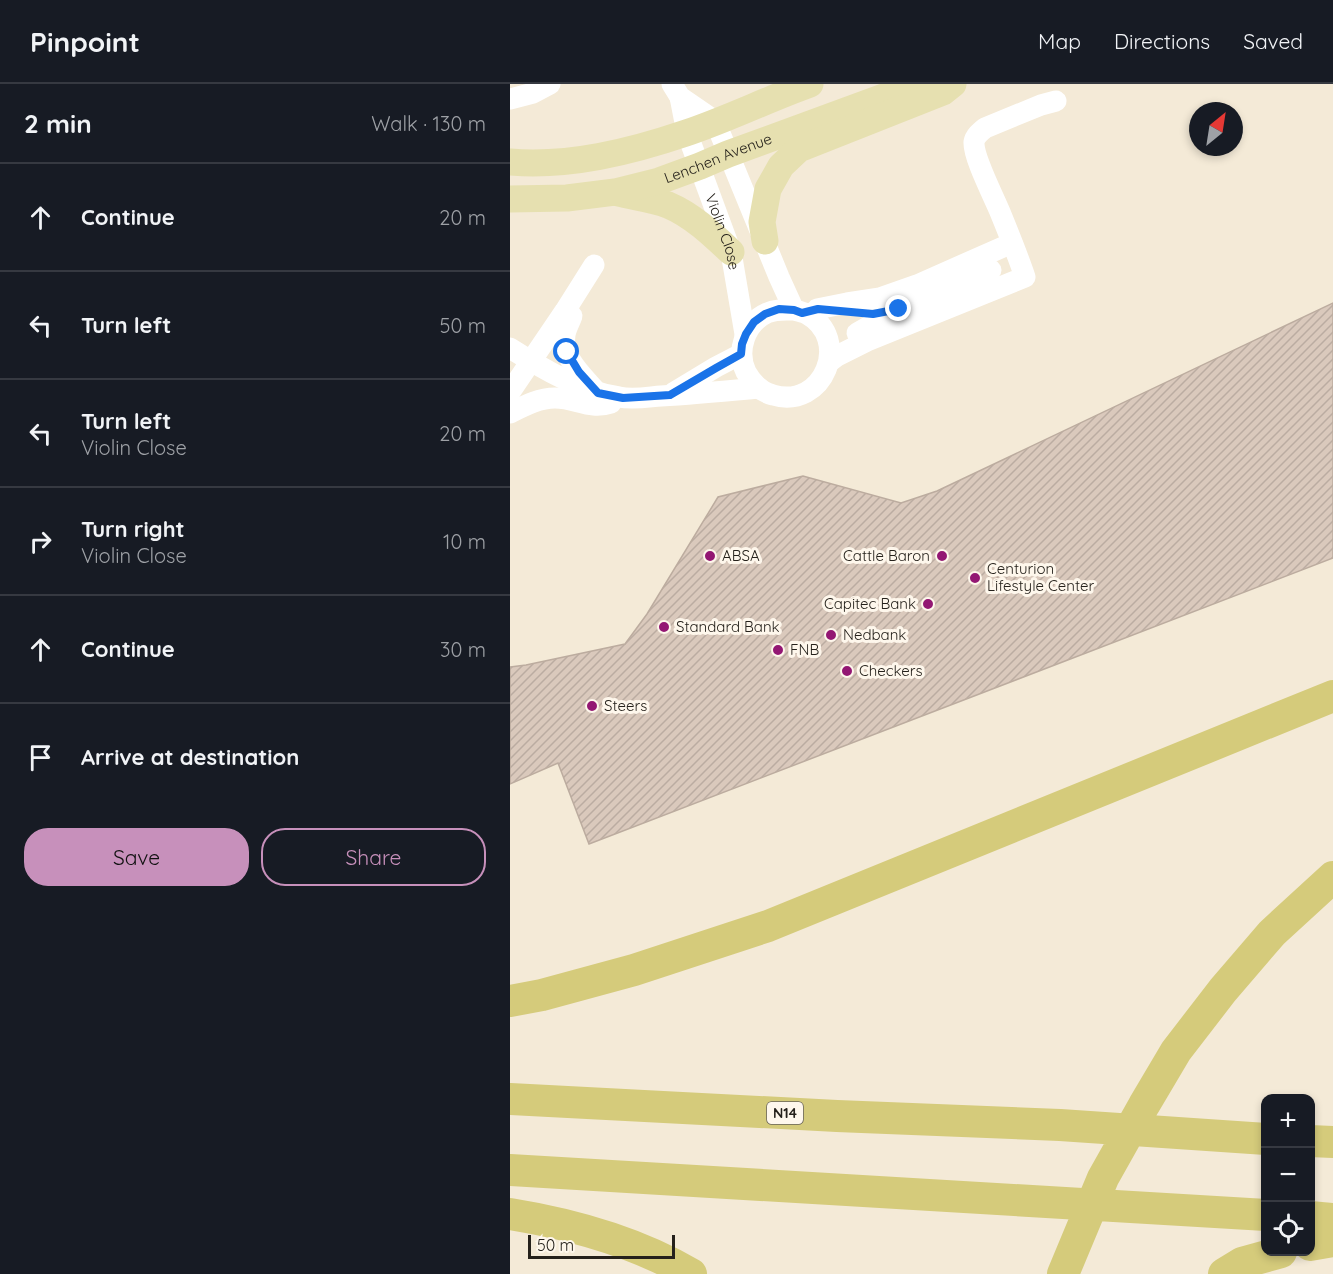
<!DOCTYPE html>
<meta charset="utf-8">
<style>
body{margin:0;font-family:Quicksand,sans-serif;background:#242831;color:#f1f3f6}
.controls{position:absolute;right:18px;bottom:18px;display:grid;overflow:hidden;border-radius:12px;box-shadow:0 3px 9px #0003}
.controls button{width:54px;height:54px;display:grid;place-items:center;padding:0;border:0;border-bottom:2px solid #363941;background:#171b24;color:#f1f3f6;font:30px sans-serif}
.compass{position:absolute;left:679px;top:18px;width:54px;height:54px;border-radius:50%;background:#171b24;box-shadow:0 3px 9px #0003;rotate:30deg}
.scale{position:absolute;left:18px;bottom:15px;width:147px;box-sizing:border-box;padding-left:6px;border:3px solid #25211b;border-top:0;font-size:16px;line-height:21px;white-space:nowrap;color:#25211b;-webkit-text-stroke:4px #fef7ec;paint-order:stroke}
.stop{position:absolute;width:18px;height:18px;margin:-14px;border:4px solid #1a73e8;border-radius:50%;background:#fff}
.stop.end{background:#1a73e8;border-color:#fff;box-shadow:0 2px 6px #0008}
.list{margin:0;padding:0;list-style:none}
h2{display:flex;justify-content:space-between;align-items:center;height:78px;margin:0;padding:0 24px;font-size:26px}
h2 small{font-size:20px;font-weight:400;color:#9ea1a6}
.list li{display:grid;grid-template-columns:39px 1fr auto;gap:18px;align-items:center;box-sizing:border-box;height:108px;padding:0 24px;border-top:2px solid #363941}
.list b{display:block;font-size:22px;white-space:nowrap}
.list p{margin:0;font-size:20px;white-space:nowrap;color:#9ea1a6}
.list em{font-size:20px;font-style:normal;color:#9ea1a6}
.actions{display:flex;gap:12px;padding:18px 24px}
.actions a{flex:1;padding:14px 0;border:2px solid #c790bb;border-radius:24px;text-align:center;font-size:21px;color:#c790bb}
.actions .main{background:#c790bb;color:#111}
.icon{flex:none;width:33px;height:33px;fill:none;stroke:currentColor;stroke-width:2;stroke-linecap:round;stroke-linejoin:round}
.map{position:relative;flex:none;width:823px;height:1190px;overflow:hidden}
header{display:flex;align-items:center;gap:36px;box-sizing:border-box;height:84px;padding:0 30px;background:#171b24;border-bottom:2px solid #363941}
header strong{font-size:28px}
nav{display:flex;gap:33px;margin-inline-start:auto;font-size:21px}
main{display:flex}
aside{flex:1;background:#171b24}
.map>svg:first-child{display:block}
.building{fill:url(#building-hatch);stroke:#bcac9f;stroke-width:1.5}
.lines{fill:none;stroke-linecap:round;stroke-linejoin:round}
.minor{stroke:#fff;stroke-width:21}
.major{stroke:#e6e0b0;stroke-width:27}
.highway{stroke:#d5cb7b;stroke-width:32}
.route{stroke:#1a73e8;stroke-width:8}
.poi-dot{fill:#931773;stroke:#fef7ec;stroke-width:2}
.labels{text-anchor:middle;stroke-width:6;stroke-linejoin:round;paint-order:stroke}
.shield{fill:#fef7ec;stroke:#66615a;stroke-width:1.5}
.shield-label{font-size:14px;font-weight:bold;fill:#25211b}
.street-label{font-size:15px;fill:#25211b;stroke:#fef7ec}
.poi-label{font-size:15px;fill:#25211b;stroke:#fef7ec;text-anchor:start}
</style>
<header>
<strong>Pinpoint</strong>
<nav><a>Map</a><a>Directions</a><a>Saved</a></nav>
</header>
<main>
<aside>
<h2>2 min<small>Walk · 130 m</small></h2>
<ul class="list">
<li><svg class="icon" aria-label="ahead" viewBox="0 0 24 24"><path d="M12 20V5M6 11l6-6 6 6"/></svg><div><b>Continue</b></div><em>20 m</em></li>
<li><svg class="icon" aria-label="left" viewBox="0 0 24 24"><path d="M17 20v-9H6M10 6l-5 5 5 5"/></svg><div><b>Turn left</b></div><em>50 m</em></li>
<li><svg class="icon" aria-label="left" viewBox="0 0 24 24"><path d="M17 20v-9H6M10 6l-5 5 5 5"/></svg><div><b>Turn left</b><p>Violin Close</p></div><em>20 m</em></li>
<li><svg class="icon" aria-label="right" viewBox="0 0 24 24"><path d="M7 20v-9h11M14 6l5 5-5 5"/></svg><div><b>Turn right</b><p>Violin Close</p></div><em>10 m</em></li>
<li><svg class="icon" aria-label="ahead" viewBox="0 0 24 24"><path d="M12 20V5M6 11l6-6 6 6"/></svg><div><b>Continue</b></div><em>30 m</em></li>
<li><svg class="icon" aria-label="arrive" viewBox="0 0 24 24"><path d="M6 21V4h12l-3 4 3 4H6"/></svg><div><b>Arrive at destination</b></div></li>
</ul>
<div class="actions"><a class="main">Save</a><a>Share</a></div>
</aside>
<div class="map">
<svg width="823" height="1190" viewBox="0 0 823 1190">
<defs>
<pattern id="building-hatch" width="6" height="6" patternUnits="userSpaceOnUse" patternTransform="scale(1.5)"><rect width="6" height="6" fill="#dac9bc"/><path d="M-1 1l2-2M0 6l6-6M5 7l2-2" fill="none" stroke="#bbaca1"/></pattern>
</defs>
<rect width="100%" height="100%" fill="#f4ead7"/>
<!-- building -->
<path class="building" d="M823,219V474L79,760L48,679L0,700V583L16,581L115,560L137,530L208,413L293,392L391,419L427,407Z"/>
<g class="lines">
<!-- minor -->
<g class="minor">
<path d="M162,0L170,13L205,37L269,193L284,226C288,227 293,228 297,230C342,255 314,326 263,311C251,308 242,299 236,288C226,267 235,239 257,229C266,225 274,226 284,226"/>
<path id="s1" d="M170,13L177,49L221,168L235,250"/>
<path d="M0,15L23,9L40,0"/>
<path d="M307,225L337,219L370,214L407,201L502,159"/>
<path d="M62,232C60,238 56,244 55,251C51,272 71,290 84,305"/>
<path d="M347,249L389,225L481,186"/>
<path d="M0,264C33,285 70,307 109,313C123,316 138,313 151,312C184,310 216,307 249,304"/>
<path d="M319,278L327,272L357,257L515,193C508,172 499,150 490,128C484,113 463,73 464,58C465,52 470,48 475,44L531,21L546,17"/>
<path d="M0,308L55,227L84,181"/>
<path d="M163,309L206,283L231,270"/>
<path d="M0,329C14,322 29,314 45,314C66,314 80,326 101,319"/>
</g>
<!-- major -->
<g class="major">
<path d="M0,78C59,83 120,68 176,49C218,35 258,15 300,0"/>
<path d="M108,109C124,113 142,115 158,121C182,131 202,150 221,168"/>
<path id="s2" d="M0,115L57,114L105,108L149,97L190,82L218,70L409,0"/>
<path d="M255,157L252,138L258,105L271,82L289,65L433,8L443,0"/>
</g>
<!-- highway -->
<path class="highway" d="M0,917L32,911L124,886L258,842L823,612
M0,1015L327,1032L550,1041L756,1055
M800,1057L823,1058
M0,1086L756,1131
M0,1130C62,1140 126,1158 181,1190
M800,1133L823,1135
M800,1161L823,1157
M553,1190L593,1094L634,1021L666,967L713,906L762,849L823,793
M714,1190L732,1179L771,1168"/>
</g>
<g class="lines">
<!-- route -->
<path class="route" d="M57,268L69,288L88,309L113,314L160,311L206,284L231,270L232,260L236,250L244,238L255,230L269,225L284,226L292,229L308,225L363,230L389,225"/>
</g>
<!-- markers -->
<g class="poi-dot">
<circle cx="200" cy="472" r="6"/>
<circle cx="432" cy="472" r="6"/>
<circle cx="465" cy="494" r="6"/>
<circle cx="418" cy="520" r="6"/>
<circle cx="154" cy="543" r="6"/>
<circle cx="321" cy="551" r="6"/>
<circle cx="268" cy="566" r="6"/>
<circle cx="337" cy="587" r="6"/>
<circle cx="82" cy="622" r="6"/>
</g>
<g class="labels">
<!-- shield labels -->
<rect class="shield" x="257" y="1018" width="36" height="22" rx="4.5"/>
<g class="shield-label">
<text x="275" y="1034">N14</text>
</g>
<!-- street labels -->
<g class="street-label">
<text dy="5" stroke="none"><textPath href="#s2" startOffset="214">Lenchen Avenue</textPath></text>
<text dy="5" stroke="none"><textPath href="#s1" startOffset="142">Violin Close</textPath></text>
</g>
<!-- poi labels -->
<g class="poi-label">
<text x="212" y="477">ABSA</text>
<text x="420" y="477" text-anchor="end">Cattle Baron</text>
<text x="477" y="490">Centurion<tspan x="477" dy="17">Lifestyle Center</tspan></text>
<text x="406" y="525" text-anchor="end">Capitec Bank</text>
<text x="166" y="548">Standard Bank</text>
<text x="333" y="556">Nedbank</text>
<text x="280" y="571">FNB</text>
<text x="349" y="592">Checkers</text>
<text x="94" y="627">Steers</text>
</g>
</g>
</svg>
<div class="controls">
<button>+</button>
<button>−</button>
<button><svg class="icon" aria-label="locate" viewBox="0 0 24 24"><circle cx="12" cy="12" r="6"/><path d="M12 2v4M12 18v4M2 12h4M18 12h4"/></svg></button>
</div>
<svg class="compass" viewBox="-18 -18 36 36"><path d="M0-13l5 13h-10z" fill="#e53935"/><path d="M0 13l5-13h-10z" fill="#9ea1a6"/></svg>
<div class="scale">50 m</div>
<div class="stop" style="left:57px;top:268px"></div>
<div class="stop end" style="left:389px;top:225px"></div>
</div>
</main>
